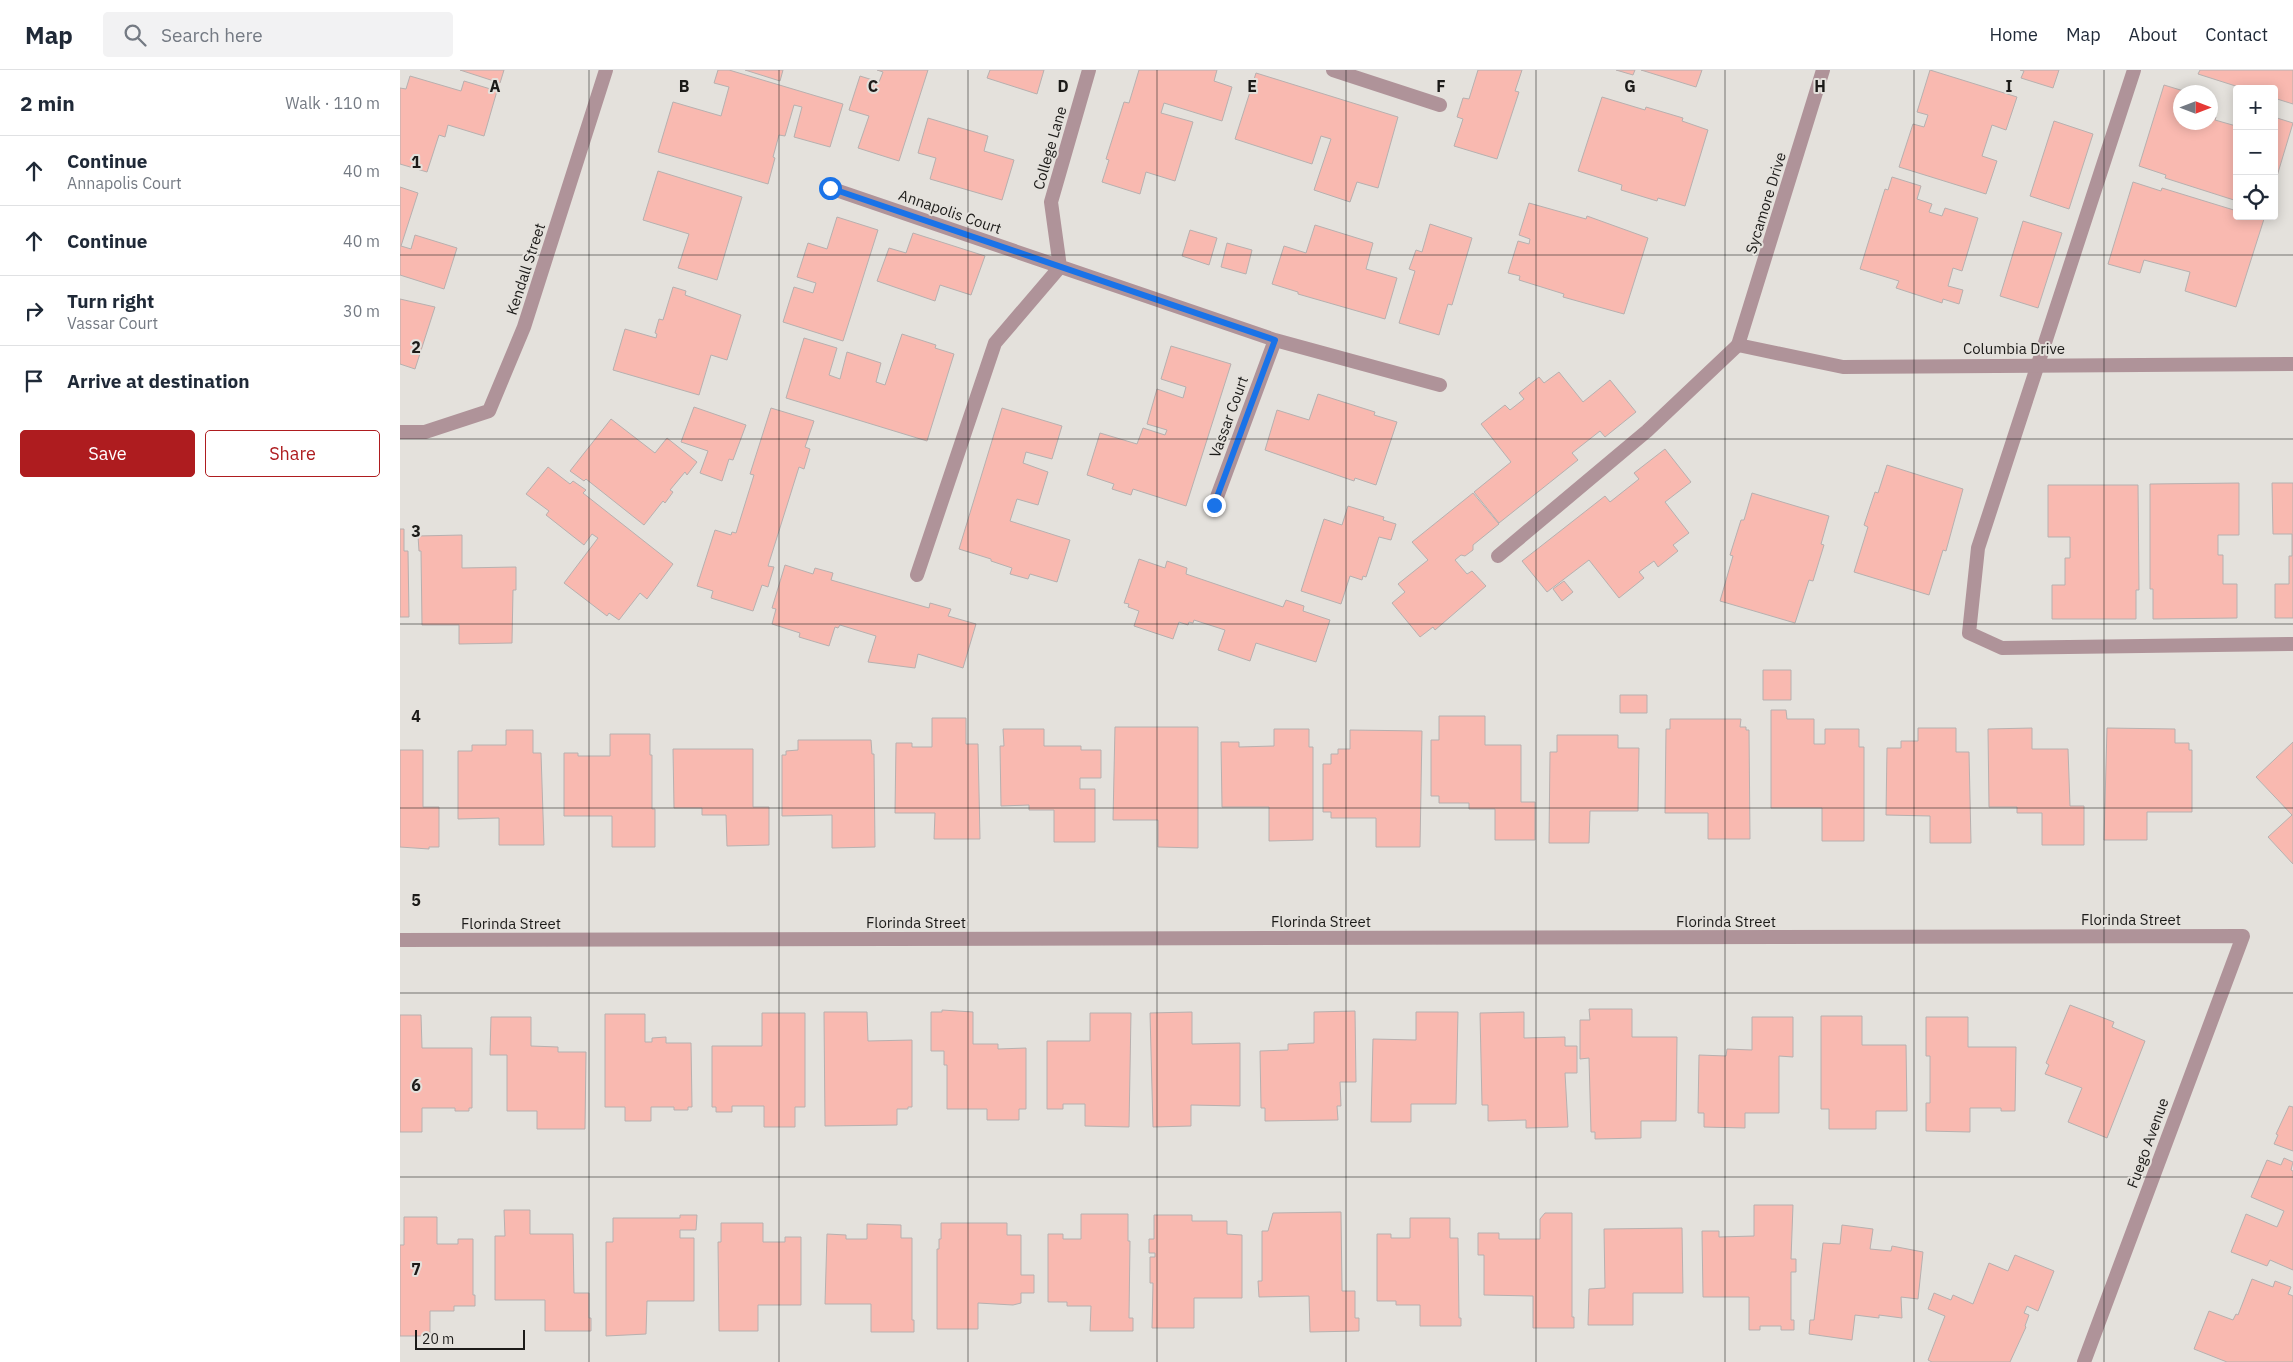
<!DOCTYPE html>
<meta charset="utf-8">
<style>
body{margin:0;font-family:"IBM Plex Sans",sans-serif;background:#f2f2f3;color:#1f2937}
.controls{position:absolute;right:15px;top:15px;display:grid;overflow:hidden;border-radius:5px;box-shadow:0 2px 12px #0003}
.controls button{width:45px;height:45px;display:grid;place-items:center;padding:0;border:0;border-bottom:1px solid #e0e1e3;background:#fff;color:#1f2937;font:25px sans-serif}
.compass{position:absolute;left:1773px;top:15px;width:45px;height:45px;border-radius:50%;background:#fff;box-shadow:0 2px 12px #0003;rotate:90deg}
.scale{position:absolute;left:15px;bottom:12px;width:110px;box-sizing:border-box;padding-left:5px;border:2px solid #1c1b19;border-top:0;font-size:14px;line-height:18px;white-space:nowrap;color:#1c1b19;-webkit-text-stroke:4px #e4e1dc;paint-order:stroke}
.stop{position:absolute;width:15px;height:15px;margin:-11px;border:4px solid #1a73e8;border-radius:50%;background:#fff}
.stop.end{background:#1a73e8;border-color:#fff;box-shadow:0 1px 5px #0008}
.list{margin:0;padding:0;list-style:none}
h2{display:flex;justify-content:space-between;align-items:center;height:65px;margin:0;padding:0 20px;font-size:21px}
h2 small{font-size:16px;font-weight:400;color:#747a83}
.list li{display:grid;grid-template-columns:32px 1fr auto;gap:15px;align-items:center;box-sizing:border-box;height:70px;padding:0 20px;border-top:1px solid #e0e1e3}
.list b{display:block;font-size:19px;white-space:nowrap}
.list p{margin:0;font-size:16px;white-space:nowrap;color:#747a83}
.list em{font-size:16px;font-style:normal;color:#747a83}
.actions{display:flex;gap:10px;padding:15px 20px}
.actions a{flex:1;padding:11px 0;border:1px solid #ae1c1f;border-radius:5px;text-align:center;font-size:18px;color:#ae1c1f}
.actions .main{background:#ae1c1f;color:#fff}
.icon{flex:none;width:28px;height:28px;fill:none;stroke:currentColor;stroke-width:2;stroke-linecap:round;stroke-linejoin:round}
.map{position:relative;flex:none;width:1893px;height:1292px;overflow:hidden}
header{display:flex;align-items:center;gap:30px;box-sizing:border-box;height:70px;padding:0 25px;background:#fff;border-bottom:1px solid #e0e1e3}
header strong{font-size:24px}
nav{display:flex;gap:28px;margin-inline-start:auto;font-size:18px}
.search{width:350px;height:45px;background:#f2f2f3;display:flex;align-items:center;gap:12px;box-sizing:border-box;padding:0 18px;border-radius:5px;color:#747a83;font-size:19px}
main{display:flex}
aside{flex:1;background:#fff}
.map>svg:first-child{display:block}
.building{fill:#f9b9b0;stroke:#b7b0af}
.lines{fill:none;stroke-linecap:round;stroke-linejoin:round}
.service{stroke:#af9399;stroke-width:14}
.minor{stroke:#af9399;stroke-width:14}
.route{stroke:#1a73e8;stroke-width:6}
.grid{fill:none;stroke:#1c1b19;stroke-width:1;stroke-opacity:0.55}
.labels{text-anchor:middle;stroke-width:4;stroke-linejoin:round;paint-order:stroke}
.street-label{font-size:15px;fill:#1c1b19;stroke:#e4e1dc}
.grid-label{font-size:16px;text-anchor:middle;font-weight:bold;fill:#1c1b19;stroke:#e4e1dc;stroke-width:4;stroke-linejoin:round;paint-order:stroke}
</style>
<header>
<strong>Map</strong>
<div class="search"><svg class="icon" aria-label="search" viewBox="0 0 24 24"><circle cx="10" cy="10" r="6"/><path d="M15 15l6 6"/></svg>Search here</div>
<nav><a>Home</a><a>Map</a><a>About</a><a>Contact</a></nav>
</header>
<main>
<aside>
<h2>2 min<small>Walk · 110 m</small></h2>
<ul class="list">
<li><svg class="icon" aria-label="ahead" viewBox="0 0 24 24"><path d="M12 20V5M6 11l6-6 6 6"/></svg><div><b>Continue</b><p>Annapolis Court</p></div><em>40 m</em></li>
<li><svg class="icon" aria-label="ahead" viewBox="0 0 24 24"><path d="M12 20V5M6 11l6-6 6 6"/></svg><div><b>Continue</b></div><em>40 m</em></li>
<li><svg class="icon" aria-label="right" viewBox="0 0 24 24"><path d="M7 20v-9h11M14 6l5 5-5 5"/></svg><div><b>Turn right</b><p>Vassar Court</p></div><em>30 m</em></li>
<li><svg class="icon" aria-label="arrive" viewBox="0 0 24 24"><path d="M6 21V4h12l-3 4 3 4H6"/></svg><div><b>Arrive at destination</b></div></li>
</ul>
<div class="actions"><a class="main">Save</a><a>Share</a></div>
</aside>
<div class="map">
<svg width="1893" height="1292" viewBox="0 0 1893 1292">
<rect width="100%" height="100%" fill="#e4e1dc"/>
<!-- building -->
<path class="building" d="M60,0H104L100,13Z
M318,0H329L443,34L430,77L394,67L402,37L394,35L385,66L379,65L373,87L375,88L368,114L258,82L273,32L321,46L329,17L314,13Z
M345,0H383L380,11Z
M477,0H528L499,91L458,78L469,46L449,40L460,6L479,12L483,2Z
M590,0H644L637,24L587,8Z
M739,0H817L814,11L832,17L822,51L764,33L761,43L793,52L775,111L746,102L740,124L702,112L709,90L706,89L724,32L729,33Z
M1078,0H1122L1115,21L1119,22L1097,89L1054,76L1063,49L1057,47L1063,28L1069,29Z
M1216,0H1235L1233,5Z
M1241,0H1302L1296,17Z
M1530,0L1617,27L1606,60L1592,55L1582,86L1597,91L1586,124L1499,97L1513,54L1524,57L1528,45L1517,42Z
M1620,0H1659L1653,18L1621,8L1624,1Z
M1800,0H1893V34L1874,28V19H1845L1798,4Z
M856,3L998,47L978,118L957,112L950,132L914,120L931,69L921,66L912,94L835,69Z
M10,6L61,21L64,11L97,21L84,66L48,55L45,67L39,65L27,102L0,94V18L6,19Z
M1764,15L1787,22H1780V52H1810V45L1816,47L1815,50L1836,56L1837,55V131L1765,108L1766,105L1739,96Z
M1202,27L1245,40L1246,37L1283,48L1282,51L1308,60L1285,136L1258,128L1257,131L1221,120L1222,115L1178,101Z
M1874,47L1893,53L1874,116Z
M528,48L588,66L584,81L614,90L602,130L530,109L536,88L518,83Z
M1654,51L1693,64L1669,139L1630,126Z
M258,101L342,127L317,210L278,198L289,164L243,150Z
M1492,107L1521,116L1517,129L1532,134L1529,142L1542,146L1545,138L1578,148L1562,201L1553,198L1548,216L1563,220L1559,234L1543,229L1542,233L1496,218L1499,211L1460,199L1485,119L1488,120Z
M1733,112L1761,121L1762,118L1837,141V146H1855L1864,149L1836,237L1785,221L1790,202L1744,190L1740,203L1708,194Z
M0,117L18,123L1,176L11,179L15,165L57,178L44,219L0,205Z
M1129,133L1186,149L1187,146L1248,168L1224,244L1163,227L1164,224L1119,210L1120,206L1108,203L1118,171L1129,174L1130,169L1119,165Z
M437,147L478,160L443,271L383,252L394,217L413,223L416,213L397,207L408,173L427,179Z
M1623,151L1662,163L1638,238L1600,226Z
M1030,154L1072,168L1052,235L1048,234L1039,265L999,253L1015,201L1009,199L1016,180L1022,182Z
M915,155L973,173L966,199L997,208L985,249L898,224V222L872,214L884,176L906,183Z
M790,160L817,168L809,195L782,186Z
M513,163L585,186L571,225L540,215L535,231L477,211L489,178L506,183Z
M827,173L852,180L846,204L821,197Z
M273,217L286,221L285,225L341,245L327,290L311,285L299,325L213,300L225,259L256,268L257,264L255,263L259,249L263,250Z
M0,229L35,237L15,299L0,294Z
M502,264L536,275L535,278L554,284L527,371L386,328L404,268L437,278L429,305L440,309L447,282L481,293L476,312L485,315Z
M771,276L831,294L786,436L733,419L731,425L712,419L714,414L687,405L700,363L737,374L743,358L765,365L767,360L747,354L757,319L783,328L786,317L761,309Z
M1159,302L1183,332L1210,310L1236,342L1205,367L1200,361L1172,383L1178,390L1099,453L1074,422L1111,392L1081,354L1105,335L1110,340L1124,329L1119,323L1139,307L1144,313Z
M918,324L975,342L974,345L997,352L976,415L955,408L954,411L865,380L877,340L909,350Z
M294,337L346,355L333,390L329,389L322,411L300,403L308,381L281,372Z
M371,338L414,351L405,377L410,379L404,399L399,397L368,496L374,497L368,517L362,515L353,541L311,528L313,521L297,516L315,460L331,465L332,462L336,463L354,405L350,404Z
M602,338L662,356L652,389L626,382L623,393L648,402L638,435L617,429L610,451L670,470L657,512L630,504L628,509L610,504L612,498L591,491V489L559,479Z
M211,349L255,383L267,368L297,392L287,405L285,402L270,420L273,422L265,433L263,431L244,455L186,409L184,411L170,401Z
M1265,379L1291,412L1265,432L1289,463L1273,475L1278,481L1258,497L1254,491L1239,502L1244,508L1219,528L1189,490L1147,522L1122,491L1205,426L1210,432L1239,409L1234,403Z
M1487,395L1563,419L1546,481L1543,480L1529,525L1454,502L1468,457L1464,455L1475,422L1478,423Z
M148,397L170,414L173,411L186,420L183,423L273,494L247,529L240,523L219,550L209,543L207,546L164,513L198,468L192,464L184,475L146,445L149,441L126,424Z
M1839,413V465H1818V485H1823V514H1837V548L1753,549V519H1750V414Z
M1872,413H1893V548H1875V514H1889V486H1892V464H1873Z
M1648,415H1738L1739,520H1736V549H1652V515H1665V488H1670V467H1648Z
M1073,423L1099,454L1073,475V480L1065,486L1061,485L1055,490L1067,504L1072,501L1086,516L1035,560L1033,557L1020,567L992,533L1005,522L998,514L1028,490L1012,472Z
M1352,423L1429,446L1421,474L1424,475L1413,511L1409,510L1395,553L1320,531L1333,486L1330,485L1341,450H1344Z
M948,436L984,447L983,450L996,454L991,470L979,467L966,507L963,506L962,510L950,506L941,534L901,521L924,449L942,455Z
M0,459H4V481H8L9,547H0Z
M62,465V498L116,497V520H113L112,573L59,574V555H22L21,481H19L18,466Z
M739,489L765,498L767,491L787,498L786,504L883,537L886,530L904,536L903,541L930,550L916,592L856,573L850,591L818,580L825,560L794,550L793,553L789,552L788,555L779,552L773,569L734,556L739,541L728,537L729,534L724,533Z
M385,495L413,504L415,498L433,503L431,510L529,538L530,533L551,539L548,546L576,554L563,598L518,584L515,598L468,592L476,566L440,555L438,558L435,557L429,576L399,567L400,563L372,554L376,539L372,538Z
M1164,511L1173,522L1162,531L1153,519Z
M1363,600H1391V630H1363Z
M1220,625H1247V643H1220Z
M1371,640H1386L1387,649H1414V674H1425V659H1459V677H1464V771H1422V738H1371Z
M1039,646H1085V675H1121V732H1135V770H1095V739H1069V733H1039V726H1031V670H1039Z
M532,648H566V674H578L580,769H534L535,743H495L496,673H512V677H532Z
M1270,649H1341L1340,657H1346V660H1349L1350,769H1308V743H1265L1266,659H1270Z
M715,657H798V778L758,777V750H713Z
M1518,658H1556V682H1569L1571,773H1530V746L1486,745L1487,678H1501V671H1518Z
M1632,658V679H1668L1670,736H1684V775H1642V743H1617V737H1589L1588,659Z
M1707,658L1775,659V673H1789V680H1792V742H1747V770H1704Z
M603,659H644V676H681V680H701V708H680V719H695V772H654V740H629V735L601,736L600,676H604Z
M874,659H909V677H913V770L869,771V737H822L821,672H839V677L874,676Z
M106,660H133V683H141L144,775H99V748L58,749V681H72V675H106Z
M950,660L1022,661L1020,777H976V748H931V742H923V694H931V684H938V679H950Z
M210,664H250V685H252V739H255V777H212V746H164V683H178V686H210Z
M1157,665H1218V678H1239L1238,741H1190L1189,773H1149L1150,682H1157Z
M398,670H471L472,684H474L475,777L432,778V745L382,746V685H386V681L398,680Z
M1893,672V794L1868,767L1892,745L1856,707Z
M273,679H353V737H369V775L327,776L326,745H302V738H274Z
M0,680H23V737H39V777H29V779L0,777Z
M1670,935L1714,952L1712,957L1745,971L1707,1068L1668,1052L1682,1018L1645,1004L1649,995L1646,993Z
M1189,939H1232V967H1277L1276,1051H1241V1068L1195,1069V1062H1191L1189,988L1180,989V950H1190Z
M542,940L573,942V974H598V979L626,978V1039H619V1050H587V1039H547V995H544V981H531V942H542Z
M955,941L956,1012H940L941,1036H937L938,1050L865,1051V1038H861L860,981L888,980V974L914,973V942Z
M424,942H467L468,971L512,970V1037H508V1039H497V1055L425,1056Z
M792,942V974L840,973V1036L791,1035V1056L753,1057L750,943Z
M1016,942H1058L1056,1034H1011V1052H971L973,969L1016,970Z
M1124,942V968L1165,967V976H1177V1003H1165L1168,1057L1126,1058V1050L1088,1051V1035H1082L1080,943Z
M362,943H405V1037H395V1057H364V1036H332V1042H316V1037H312V976H362Z
M690,943H731L729,1057L685,1056V1034H663V1039H647V971H690Z
M205,944H245V972H252V968L266,967V973H291L292,1037H288V1040H274V1037H251V1051H225V1037H205Z
M0,945H21L22,978H72V1038H69V1041H55V1038H22V1062H0Z
M1421,946H1462V975H1506L1507,1041H1476V1059H1429V1039H1421Z
M91,947H131V976L158,977V982H186L185,1059H137V1041H107V985H90Z
M1352,947H1393V987L1379,986V1043H1345V1058L1304,1057V1043H1298L1299,985L1326,986L1327,979L1352,980Z
M1526,947H1568V977H1616L1615,1041H1601V1038H1570V1062L1526,1061V1033H1530V986H1526Z
M1889,1036L1893,1037V1081L1874,1074L1878,1065L1876,1064Z
M1884,1088L1893,1092L1891,1100L1893,1101V1200L1870,1190L1867,1196L1831,1182L1846,1144L1877,1157L1884,1141L1851,1127L1867,1090L1881,1095Z
M1354,1135H1393L1391,1189H1396V1202H1391V1250H1394V1260H1381V1256H1360V1260H1349V1227H1303L1302,1161H1319V1167L1354,1166Z
M104,1140H130V1164H173L174,1223H189V1248H191V1261H145V1230H95V1166H105Z
M941,1142L942,1221H955V1248H959V1261L910,1262L909,1226L859,1227L858,1211H862V1161H868L873,1143Z
M1145,1143H1172V1247H1174V1258H1133V1226L1084,1225V1185H1078V1163H1099V1169H1140V1149Z
M681,1144H728V1171H730L729,1248H733V1261H690L691,1236H667V1232H648V1164H663V1169H681Z
M280,1145H297L296,1160H280V1168H294V1231H247L246,1264L206,1266V1172H213V1148H280Z
M754,1145H792V1151H827V1164L842,1165V1228H794V1258H752L753,1213H750V1187H755V1183H749V1169H754Z
M4,1147H37V1174H58V1169H73V1225H75V1236H54V1241H30V1266H0V1175H4Z
M1010,1148H1050V1168H1058L1059,1248H1061V1256H1020V1235H996V1231H977V1164H991V1168H1010Z
M321,1153H363V1172H385V1167H401V1235H358V1261H319L318,1172H321Z
M541,1153H607V1165H621V1205H634V1223H621V1233L613,1235L578,1233V1259H537V1179H539V1169H541Z
M467,1154L501,1155V1168H512V1250H514V1262H471V1234H425L427,1164L446,1165V1169H467Z
M1442,1155L1473,1159L1470,1179L1491,1181L1492,1176L1523,1182L1518,1229L1501,1227L1502,1248L1479,1245V1248L1455,1245L1452,1270L1409,1264L1410,1250H1414L1423,1173L1440,1174Z
M1282,1158L1283,1223H1233V1255H1188L1189,1219L1205,1218L1204,1159Z
M1615,1185L1654,1201L1638,1241L1627,1236L1624,1243L1629,1245L1625,1256L1626,1257L1610,1292H1532L1528,1290L1545,1246L1528,1239L1534,1223L1551,1230L1553,1225L1573,1234L1589,1193L1608,1201Z
M1852,1209L1873,1217L1875,1211L1891,1217L1888,1224L1893,1226V1292H1827L1794,1279L1809,1241L1833,1250L1836,1244L1838,1245Z"/>
<g class="lines">
<!-- service -->
<path class="service" d="M1734,0L1578,478L1569,563L1602,578L1893,574
M1098,486L1247,361L1338,275"/>
<!-- minor -->
<path class="minor" d="M933,0L1040,35
M1423,0L1338,275L1443,297L1893,294
M430,118L875,270L1040,315
M660,197L651,132L689,0
M0,362H25L89,341L124,257L206,0
M814,435L875,270
M517,505L595,273L660,197
M0,870L1843,866L1684,1292"/>
</g>
<g class="lines">
<!-- route -->
<path class="route" d="M430,118L875,270L814,435"/>
</g>
<!-- grid -->
<path class="grid" d="M189,0V1292M379,0V1292M568,0V1292M757,0V1292M946,0V1292M1136,0V1292M1325,0V1292M1514,0V1292M1704,0V1292M0,185H1893M0,369H1893M0,554H1893M0,738H1893M0,923H1893M0,1107H1893"/>
<g class="labels">
<!-- street labels -->
<g class="street-label">
<text transform="translate(650 78) rotate(-74)" y="5">College Lane</text>
<text transform="translate(1366 133) rotate(-73)" y="5">Sycamore Drive</text>
<text transform="translate(550 142) rotate(19)" y="5">Annapolis Court</text>
<text transform="translate(126 199) rotate(-72)" y="5">Kendall Street</text>
<text x="1614" y="284">Columbia Drive</text>
<text transform="translate(829 347) rotate(-70)" y="5">Vassar Court</text>
<text x="1731" y="855">Florinda Street</text>
<text x="921" y="857">Florinda Street</text>
<text x="1326" y="857">Florinda Street</text>
<text x="516" y="858">Florinda Street</text>
<text x="111" y="859">Florinda Street</text>
<text transform="translate(1748 1073) rotate(-70)" y="5">Fuego Avenue</text>
</g>
</g>
<g class="grid-label">
<text x="95" y="22">A</text>
<text x="284" y="22">B</text>
<text x="473" y="22">C</text>
<text x="663" y="22">D</text>
<text x="852" y="22">E</text>
<text x="1041" y="22">F</text>
<text x="1230" y="22">G</text>
<text x="1420" y="22">H</text>
<text x="1609" y="22">I</text>
<text x="16" y="98">1</text>
<text x="16" y="283">2</text>
<text x="16" y="467">3</text>
<text x="16" y="652">4</text>
<text x="16" y="836">5</text>
<text x="16" y="1021">6</text>
<text x="16" y="1205">7</text>
</g>
</svg>
<div class="controls">
<button>+</button>
<button>−</button>
<button><svg class="icon" aria-label="locate" viewBox="0 0 24 24"><circle cx="12" cy="12" r="6"/><path d="M12 2v4M12 18v4M2 12h4M18 12h4"/></svg></button>
</div>
<svg class="compass" viewBox="-18 -18 36 36"><path d="M0-13l5 13h-10z" fill="#e53935"/><path d="M0 13l5-13h-10z" fill="#747a83"/></svg>
<div class="scale">20 m</div>
<div class="stop" style="left:430px;top:118px"></div>
<div class="stop end" style="left:814px;top:435px"></div>
</div>
</main>
